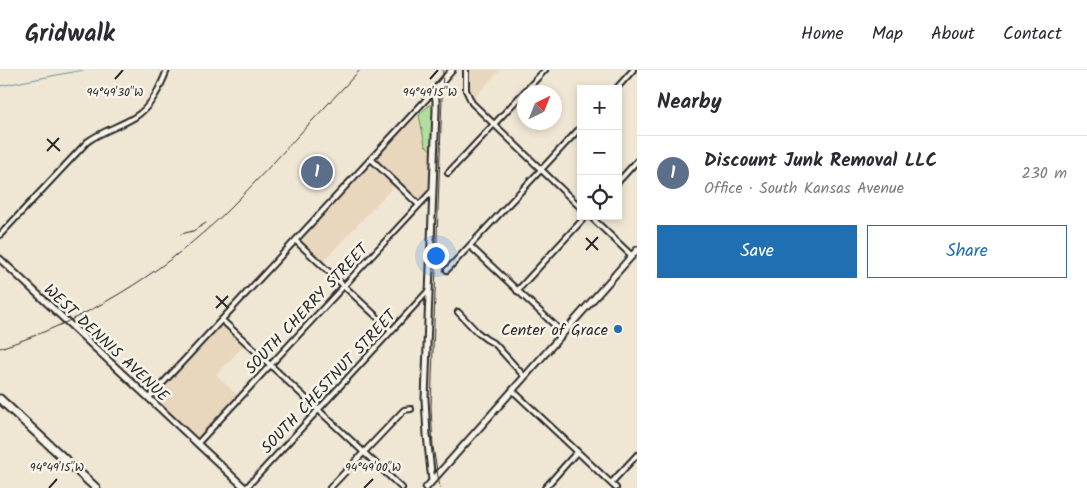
<!DOCTYPE html>
<meta charset="utf-8">
<style>
body{margin:0;font-family:Kalam,sans-serif;background:#f2f2f3;color:#2b2b33}
.controls{position:absolute;right:15px;top:15px;display:grid;overflow:hidden;border-radius:0px;box-shadow:0 2px 8px #0003}
.controls button{width:45px;height:45px;display:grid;place-items:center;padding:0;border:0;border-bottom:1px solid #e1e1e2;background:#fff;color:#2b2b33;font:25px sans-serif}
.compass{position:absolute;left:517px;top:15px;width:45px;height:45px;border-radius:50%;background:#fff;box-shadow:0 2px 8px #0003;rotate:43deg}
.you{position:absolute;left:435px;top:185px;width:18px;height:18px;margin:-12px;border:4px solid #fff;border-radius:50%;background:#1a73e8;box-shadow:0 0 0 8px #1a73e833}
.badge{display:grid;place-items:center;width:32px;height:32px;border-radius:50%;background:#1f6fb2;color:#fff;font-size:16px;font-weight:700}
.pin{position:absolute;translate:-50% -50%;border:2px solid #fff;box-shadow:0 1px 5px #0006}
.list{margin:0;padding:0;list-style:none}
h2{display:flex;justify-content:space-between;align-items:center;height:65px;margin:0;padding:0 20px;font-size:21px}
h2 small{font-size:16px;font-weight:400;color:#7c7c81}
.list li{display:grid;grid-template-columns:32px 1fr auto;gap:15px;align-items:center;box-sizing:border-box;height:75px;padding:0 20px;border-top:1px solid #e1e1e2}
.list b{display:block;font-size:19px;white-space:nowrap}
.list p{margin:0;font-size:16px;white-space:nowrap;color:#7c7c81}
.list em{font-size:16px;font-style:normal;color:#7c7c81}
.actions{display:flex;gap:10px;padding:15px 20px}
.actions a{flex:1;padding:11px 0;border:1px solid #1f6fb2;border-radius:0px;text-align:center;font-size:18px;color:#1f6fb2}
.actions .main{background:#1f6fb2;color:#fff}
.icon{flex:none;width:28px;height:28px;fill:none;stroke:currentColor;stroke-width:2;stroke-linecap:round;stroke-linejoin:round}
.map{position:relative;flex:none;width:637px;height:418px;overflow:hidden}
header{display:flex;align-items:center;gap:30px;box-sizing:border-box;height:70px;padding:0 25px;background:#fff;border-bottom:1px solid #e1e1e2}
header strong{font-size:24px}
nav{display:flex;gap:28px;margin-inline-start:auto;font-size:18px}
main{display:flex}
aside{flex:1;background:#fff}
.map>svg:first-child{display:block}
.built{fill:#e8d6bd}
.green{fill:#b1de9c;stroke:#6e8464}
.lines{fill:none;stroke-linecap:round;stroke-linejoin:round}
.stream{stroke:#65939d;stroke-width:1}
.street-casing{stroke:#2b2b2b;stroke-width:8}
.secondary-casing{stroke:#2b2b2b;stroke-width:9}
.highway-casing{stroke:#2b2b2b;stroke-width:11}
.street{stroke:#f7f3e8;stroke-width:4}
.secondary{stroke:#f7f3e8;stroke-width:5}
.highway{stroke:#f7f3e8;stroke-width:7}
.rail{stroke:#2b2b2b;stroke-width:1}
.ticks{fill:none;stroke:#2b2b2b;stroke-width:2}
.poi-dot{fill:#1f6fb2;stroke:#f7f3e8;stroke-width:2}
.labels{text-anchor:middle;stroke-width:5;stroke-linejoin:round;paint-order:stroke}
.street-label{font-size:16px;fill:#2b2b2b;stroke:#f7f3e8}
.poi-label{font-size:16px;fill:#2b2b2b;stroke:#f7f3e8;text-anchor:end}
.ticks-label{font-size:12px;text-anchor:middle;fill:#2b2b2b;stroke:#f7f3e8;stroke-width:5;stroke-linejoin:round;paint-order:stroke}
</style>
<header>
<strong>Gridwalk</strong>
<nav><a>Home</a><a>Map</a><a>About</a><a>Contact</a></nav>
</header>
<main>
<div class="map">
<svg width="637" height="418" viewBox="0 0 637 418">
<rect width="100%" height="100%" fill="#f0e6d4"/>
<filter id="ink" filterUnits="userSpaceOnUse"><feTurbulence type="fractalNoise" baseFrequency=".02" numOctaves="2"/><feDisplacementMap in="SourceGraphic" scale="10" xChannelSelector="R" yChannelSelector="G"/><feConvolveMatrix kernelMatrix="1 2 1 2 8 2 1 2 1" color-interpolation-filters="sRGB"/></filter>
<g filter="url(#ink)">
<!-- built -->
<path class="built" d="M469,0H500L473,29L469,22Z
M419,45L425,75L432,81L431,117L418,130H416L377,92L376,89L406,57Z
M372,97L394,116L323,191L303,173L302,168L367,99Z
M222,255H225L245,274L216,305L238,326L201,366L197,367L158,332L156,326Z"/>
<!-- green -->
<path class="green" d="M429,35H432L434,39L432,81L425,75L419,45Z"/>
<g class="lines">
<!-- stream -->
<path class="stream" d="M0,16L83,0"/>
<defs>
<path id="street" d="M466,0V20L472,33L581,138
M616,19L633,0
M371,89L419,135
M448,103L545,0
M618,112L637,91
M590,146L632,186
M0,165L87,72C101,61 119,57 135,47C151,37 160,18 167,0
M296,171L392,261
M470,176L563,263
M447,200L581,57
M517,221L586,146
M458,242L477,262L486,269L495,274L524,306
M222,250L402,418
M512,320L616,418
M149,328L433,22
M198,373L433,120
M611,413L637,385
M246,418L429,220
M330,418L404,340L411,339
M545,418L577,382"/>
<path id="secondary" d="M0,189L245,418
M432,411L427,365L425,329L436,40V29L433,22L452,0
M426,418L637,180"/>
<path id="highway" d="M0,329L96,418"/>
</defs>
<!-- street casing -->
<use href="#street" class="street-casing"/>
<!-- secondary casing -->
<use href="#secondary" class="secondary-casing"/>
<!-- highway casing -->
<use href="#highway" class="highway-casing"/>
<!-- street -->
<use href="#street" class="street"/>
<!-- secondary -->
<use href="#secondary" class="secondary"/>
<!-- highway -->
<use href="#highway" class="highway"/>
<!-- rail -->
<path class="rail" d="M181,164L193,161L206,153
M0,278C75,254 145,214 204,162C229,141 251,116 274,92C302,61 331,31 360,0
M440,418L433,377L431,336L443,0"/>
</g>
</g>
<!-- ticks -->
<path class="ticks" d="M115,9L123,0M430,9L438,0M47,69L60,81M47,81L59,68M586,168L598,180M586,180L598,167M216,226L228,238M216,238L228,226M49,418L57,409M364,418L373,409"/>
<!-- markers -->
<circle class="poi-dot" cx="618" cy="259" r="5"/>
<g class="labels">
<!-- street labels -->
<g class="street-label">
<text transform="translate(306 238) rotate(-47)" y="6">SOUTH CHERRY STREET</text>
<text transform="translate(107 272) rotate(43)" y="6">WEST DENNIS AVENUE</text>
<text transform="translate(328 311) rotate(-47)" y="6">SOUTH CHESTNUT STREET</text>
</g>
<!-- poi labels -->
<g class="poi-label">
<text x="608" y="265">Center of Grace</text>
</g>
</g>
<g class="ticks-label">
<text x="115" y="26">94°49'30"W</text>
<text x="430" y="26">94°49'15"W</text>
<text x="57" y="401">94°49'15"W</text>
<text x="373" y="401">94°49'00"W</text>
</g>
</svg>
<div class="controls">
<button>+</button>
<button>−</button>
<button><svg class="icon" aria-label="locate" viewBox="0 0 24 24"><circle cx="12" cy="12" r="6"/><path d="M12 2v4M12 18v4M2 12h4M18 12h4"/></svg></button>
</div>
<svg class="compass" viewBox="-18 -18 36 36"><path d="M0-13l5 13h-10z" fill="#e53935"/><path d="M0 13l5-13h-10z" fill="#7c7c81"/></svg>
<div class="you"></div>
<div class="pin badge" style="left:317px;top:102px;background:#5c6f8a">1</div>
</div>
<aside>
<h2>Nearby<small></small></h2>
<ul class="list">
<li><span class="badge" style="background:#5c6f8a">1</span><div><b>Discount Junk Removal LLC</b><p>Office · South Kansas Avenue</p></div><em>230 m</em></li>
</ul>
<div class="actions"><a class="main">Save</a><a>Share</a></div>
</aside>
</main>
